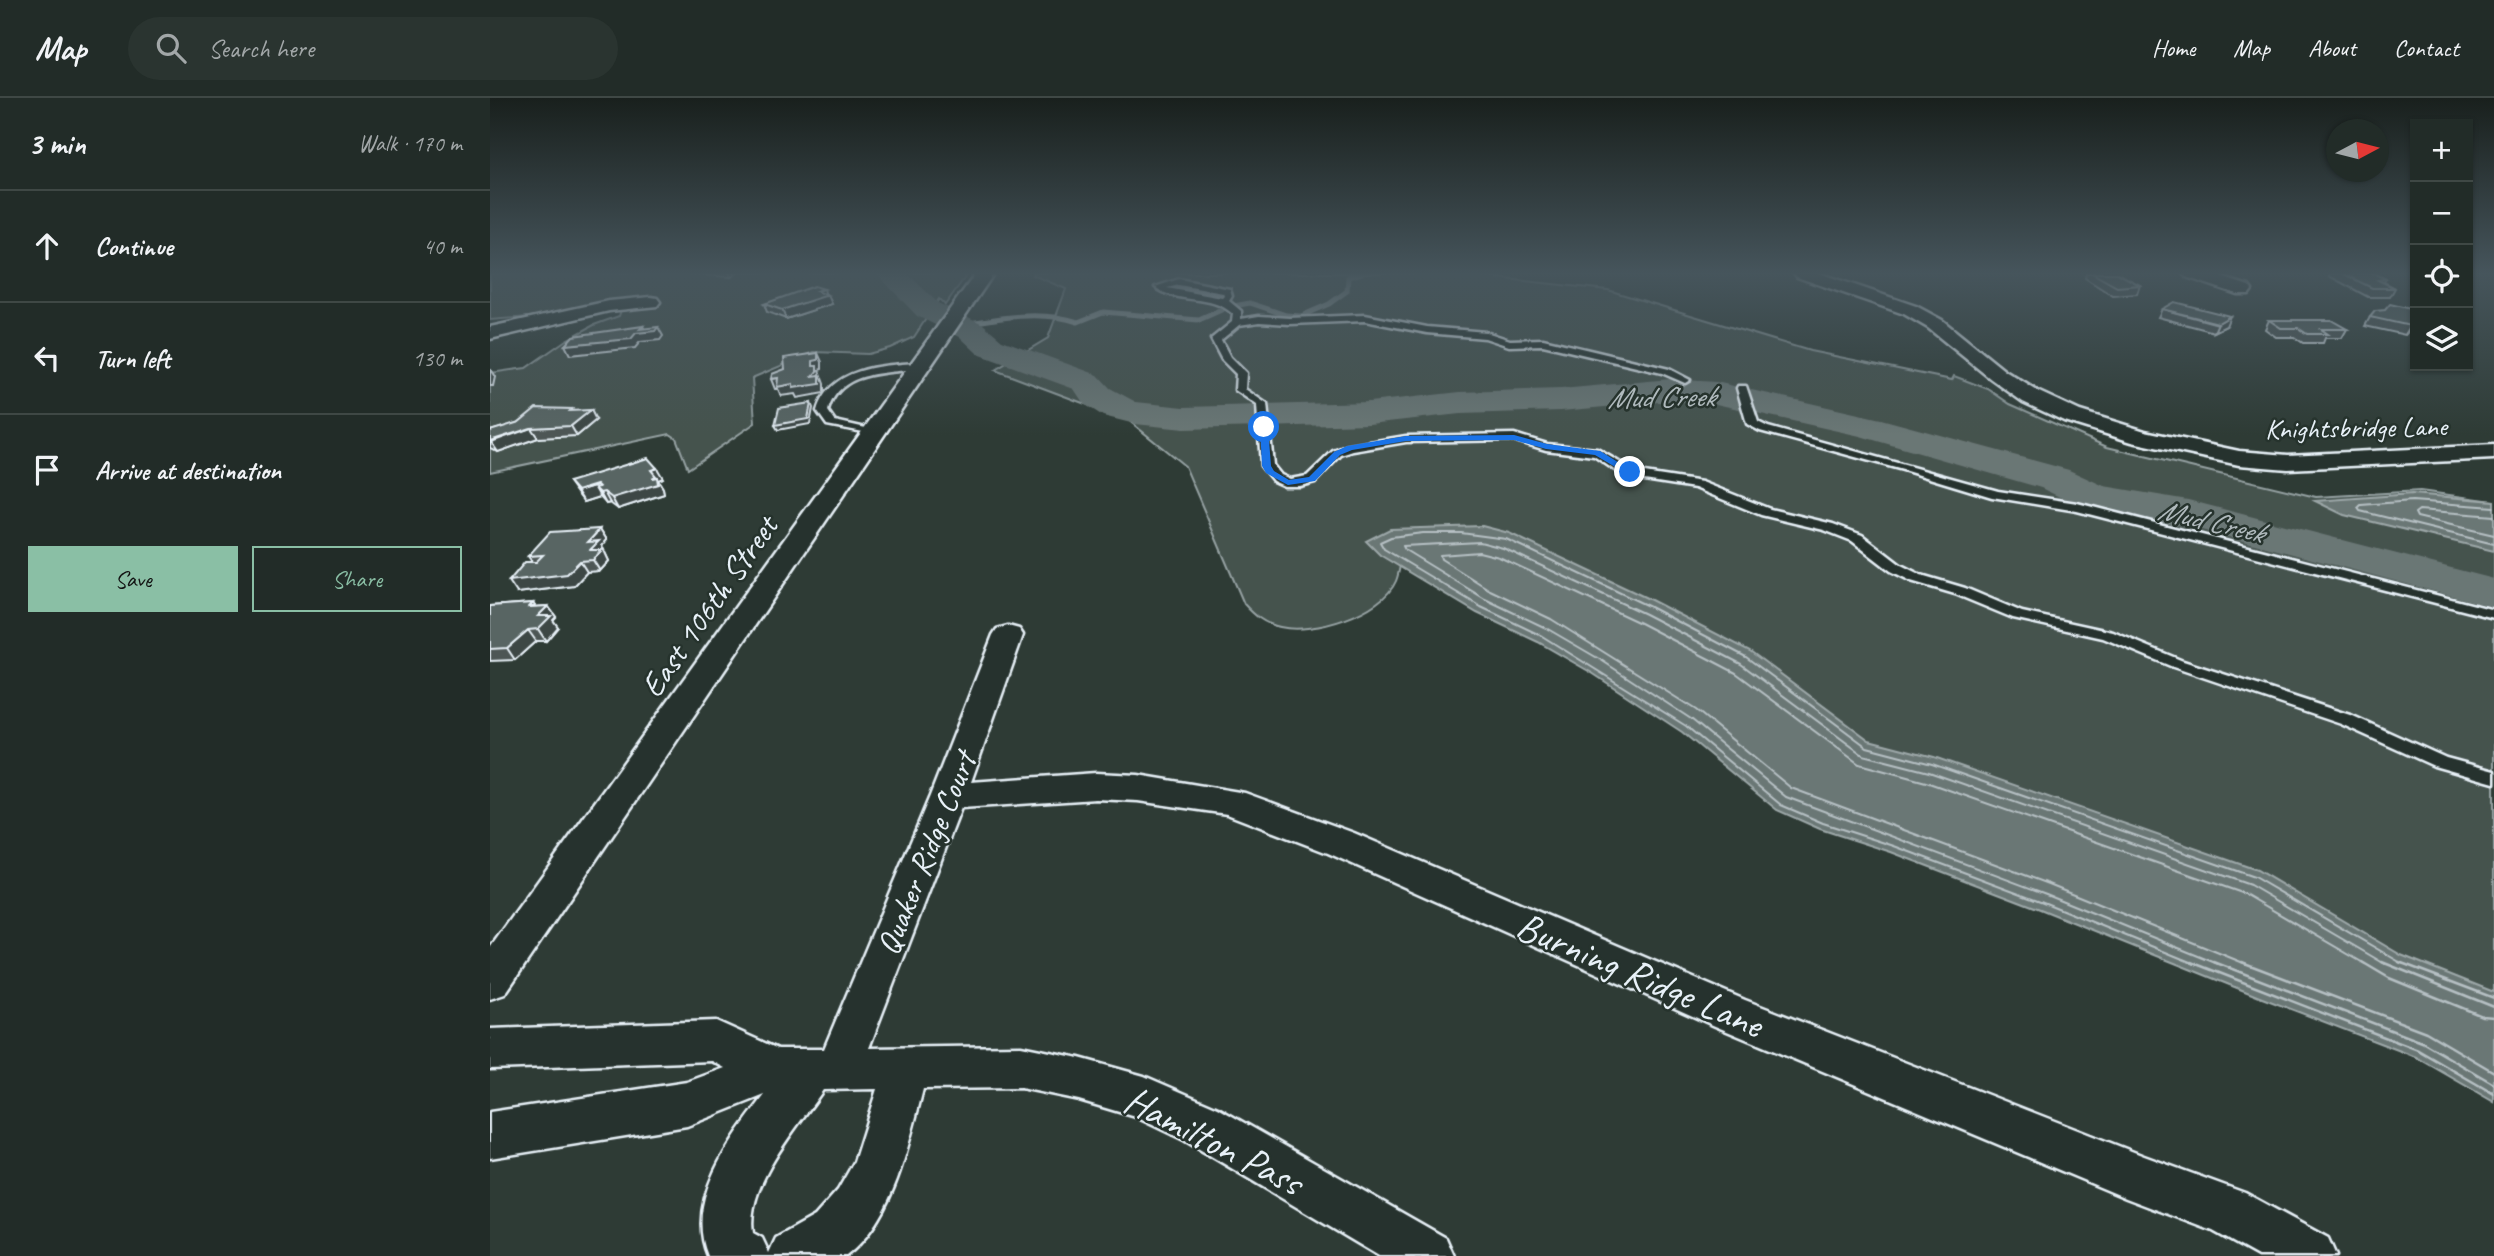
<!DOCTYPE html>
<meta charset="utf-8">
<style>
body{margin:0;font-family:Caveat,sans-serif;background:#2a3430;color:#f1f3f6}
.controls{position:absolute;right:21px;top:21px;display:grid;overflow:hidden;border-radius:0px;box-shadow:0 2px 5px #0004}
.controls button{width:63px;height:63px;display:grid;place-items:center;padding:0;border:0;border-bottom:2px solid #3f4845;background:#222c28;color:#f1f3f6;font:35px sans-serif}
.compass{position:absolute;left:1836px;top:21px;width:63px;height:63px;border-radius:50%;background:#222c28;box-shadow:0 2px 5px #0004;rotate:83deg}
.stop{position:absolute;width:21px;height:21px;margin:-16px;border:5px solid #1a73e8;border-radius:50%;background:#fff}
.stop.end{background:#1a73e8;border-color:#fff;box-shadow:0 2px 7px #0008}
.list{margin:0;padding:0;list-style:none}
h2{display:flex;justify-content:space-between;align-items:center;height:91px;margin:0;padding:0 28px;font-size:30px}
h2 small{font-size:23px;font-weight:400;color:#a2a7a8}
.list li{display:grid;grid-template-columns:46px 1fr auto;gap:21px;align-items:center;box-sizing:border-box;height:112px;padding:0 28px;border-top:2px solid #3f4845}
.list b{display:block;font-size:26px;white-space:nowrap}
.list em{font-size:23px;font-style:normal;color:#a2a7a8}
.actions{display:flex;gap:14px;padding:21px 28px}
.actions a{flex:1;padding:16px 0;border:2px solid #8abfa5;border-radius:0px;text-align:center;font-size:24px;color:#8abfa5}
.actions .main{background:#8abfa5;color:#111}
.icon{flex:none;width:38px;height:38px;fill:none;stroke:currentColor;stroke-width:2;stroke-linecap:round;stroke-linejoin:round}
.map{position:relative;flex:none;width:2004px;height:1158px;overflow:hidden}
header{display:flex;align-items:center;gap:42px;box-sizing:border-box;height:98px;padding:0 35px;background:#222c28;border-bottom:2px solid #3f4845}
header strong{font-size:33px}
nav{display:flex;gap:38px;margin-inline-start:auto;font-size:24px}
.search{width:490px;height:63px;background:#2a3430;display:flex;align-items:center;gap:18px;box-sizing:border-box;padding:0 24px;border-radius:38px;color:#a2a7a8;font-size:26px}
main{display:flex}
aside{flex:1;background:#222c28}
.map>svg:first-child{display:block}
.green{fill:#45524e;stroke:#96a2a3;stroke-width:2}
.water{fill:#6b7775;stroke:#9da8a9;stroke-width:2}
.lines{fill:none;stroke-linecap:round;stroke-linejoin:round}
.shore-far1{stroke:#b6c0c4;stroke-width:2}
.shore{stroke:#b6c0c4;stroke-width:2.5}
.stream{stroke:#9da8a9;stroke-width:5}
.river{fill:#6b7775;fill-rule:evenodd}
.service-casing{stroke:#e8f1f8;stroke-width:5}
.minor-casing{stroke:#e8f1f8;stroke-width:5}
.service{fill:#26332d;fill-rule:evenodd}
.minor{fill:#26332d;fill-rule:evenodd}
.wall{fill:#4d5755;stroke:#e8f1f8;stroke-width:2}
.shaded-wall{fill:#3e4745;stroke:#e8f1f8;stroke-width:2}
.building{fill:#596563;stroke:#e8f1f8;stroke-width:2}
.route{fill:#1a73e8}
.labels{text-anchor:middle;stroke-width:5;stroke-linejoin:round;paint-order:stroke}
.far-street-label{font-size:28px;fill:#e8f1f8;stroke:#26332d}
.far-water-label{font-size:30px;font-style:italic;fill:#b0babd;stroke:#26332d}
.street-label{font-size:33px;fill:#e8f1f8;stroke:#26332d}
.near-street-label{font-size:40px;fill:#e8f1f8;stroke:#26332d}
</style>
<header>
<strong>Map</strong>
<div class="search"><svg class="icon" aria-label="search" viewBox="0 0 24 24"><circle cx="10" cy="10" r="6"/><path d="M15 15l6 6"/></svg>Search here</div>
<nav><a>Home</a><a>Map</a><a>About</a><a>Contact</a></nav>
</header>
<main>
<aside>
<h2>3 min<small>Walk · 170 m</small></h2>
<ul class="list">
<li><svg class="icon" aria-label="ahead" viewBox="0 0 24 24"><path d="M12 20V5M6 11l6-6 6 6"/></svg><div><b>Continue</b></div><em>40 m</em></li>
<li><svg class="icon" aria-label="left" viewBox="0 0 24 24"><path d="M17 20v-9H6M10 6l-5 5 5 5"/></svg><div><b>Turn left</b></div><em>130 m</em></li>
<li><svg class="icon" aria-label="arrive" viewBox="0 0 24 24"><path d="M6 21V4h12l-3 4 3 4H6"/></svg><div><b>Arrive at destination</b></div></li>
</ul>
<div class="actions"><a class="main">Save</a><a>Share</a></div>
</aside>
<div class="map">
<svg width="2004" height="1158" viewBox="0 0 2004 1158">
<rect width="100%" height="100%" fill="#2e3b35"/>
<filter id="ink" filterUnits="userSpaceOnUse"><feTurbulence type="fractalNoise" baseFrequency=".0143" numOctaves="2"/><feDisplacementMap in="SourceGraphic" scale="14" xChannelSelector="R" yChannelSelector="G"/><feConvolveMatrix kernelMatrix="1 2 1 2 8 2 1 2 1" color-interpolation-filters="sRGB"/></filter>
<g filter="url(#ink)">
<!-- green -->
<path class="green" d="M0,175H478L455,207L449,201L424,239L400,250L378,256L324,254L262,280L265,325L198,371L186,340L180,336L0,374V275L36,270L76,242L104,227L129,218L131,212L0,222Z
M544,175H963L1118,192L1320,253L1462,282L1464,278L1498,291L1520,306L1617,349L1826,399L1930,393L2004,403V924L913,450C911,460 910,473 906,483C892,516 822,537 790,529C774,526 764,517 754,506L695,368L638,322L505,272L558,240L576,191L543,177Z"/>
<!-- water -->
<path class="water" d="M1922,396L2004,403V453L1854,417L1825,403Z
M992,428L1019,435L1161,502L1260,553L1379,642L1444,659L1767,772L1911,857L2004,894V1004L1926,959L1772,900L1550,811L1401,754L1330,731L1287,712L1192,634L1102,575L1048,544L987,515L890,457L876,443L900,431Z"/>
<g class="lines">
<!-- shore-far1 -->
<path class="shore-far1" d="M2004,409L1922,403L1871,407L1868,410L1870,413L2004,446
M2004,418L1929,412L1925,415L1927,419L2004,437
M1705,866L1553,804L1404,748L1333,725L1291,707L1196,628L1052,538L991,509L894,451L890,444L901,439L933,435H971L1016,441L1158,508L1256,559L1377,649L1442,666L1764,779L1913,866
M1728,866L1556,796L1296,699L1201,621L1111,562L1056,530L995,501L915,452L913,448L990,444L1013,450L1155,516L1251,566L1373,657L1439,674L1760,787L1895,866
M1756,866L1559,786L1301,690L1206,612L1061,521L1000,492L951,461L950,457L989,454L1009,459L1150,525L1246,575L1369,666L1436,684L1755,796L1875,866"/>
<!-- shore -->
<path class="shore" d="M1701,864L1928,952L2004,996
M1724,864L1932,944L2004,986
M1752,864L1936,934L2004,974
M1872,864L1899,880L1992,918L2004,919
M1892,864L2004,909
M1909,864L2004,900"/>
<!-- stream -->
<path class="stream" d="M470,227C508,220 551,212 588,224L613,214L709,222L738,209L760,205L796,217L811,218L839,206L857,193L858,179L872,175"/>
<!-- river -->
<path class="river" d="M386,175H417L448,205L493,226L512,242L608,277L620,290L646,304L694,309L879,304L970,294L1071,291L1180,281L1226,284L1391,321L1579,372L1614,388L1698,402L2004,481V509L1696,428L1641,420L1586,407L1551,390L1370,338L1226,306L1180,303L1071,313L970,316L879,326L694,331L645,326L613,318L594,306L584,291L488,256L470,239L427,218Z"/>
<defs>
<path id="service" d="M689,181L740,191L742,198L739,203L751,213V221L769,218L800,220L875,217L937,229L996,234L1020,242L1053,241L1179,271L1200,282L1195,285L1172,275L1053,247L1019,248L995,240L937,235L875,223L800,226L769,224L749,227L731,242L740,259L756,275L755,291L777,306L783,367L791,377L800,381L817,378L843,353L856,348L916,338L1024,336L1057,346L1107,351L1134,367L1154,375L1212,384L1280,411L1343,426L1372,437L1411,467L1431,477L1475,490L1532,514L1623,534L1693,563L1863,618L1956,660L2004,673V685L1944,668L1851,626L1683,569L1613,540L1523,520L1465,496L1421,483L1401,473L1362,443L1334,432L1271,417L1205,390L1148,381L1126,373L1104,358L1056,352L1023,342L916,344L863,353L851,357L825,384L810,388H794L783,383L771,368L767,307L745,292L746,276L732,262L721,241L742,224L743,216C721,195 688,207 665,189ZM689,187L733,195L734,198L732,200L677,190Z
M431,265L436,268L435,270C399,276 350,270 338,313L345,323L389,333V337L337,327L327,313C340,269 392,267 431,265Z
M1248,288H1256L1268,324L1278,329L1508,393L1587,405L2004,512V520L1587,413L1502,399L1413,372L1270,333L1257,326L1247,290Z"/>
<path id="minor" d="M486,175H504L15,896L0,901V850Z
M1304,175H1329L1426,208L1452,222L1515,273L1549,294L1590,313L1655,333L1749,353L1798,357L2004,347V361L1798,371L1749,367L1642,344L1574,323L1533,304L1501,281L1438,230L1414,216L1307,179Z
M1693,175H1719L1759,188L1762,192L1759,196H1747L1696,179Z
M161,199L167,200L170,204L167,208L119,213L0,241V229L119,203Z
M518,528L529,531L533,537L481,684L606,675L648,677L755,695L864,735L1255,902L1654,1058L1755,1095L1838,1140L1846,1158H1768L1723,1133L1636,1100L1225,928L838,755L737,716L648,703L606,701L471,710L379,950L531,948L589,960L654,978L728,1010L956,1140L964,1158H889L694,1042L646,1019L589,1002L531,990L433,991C419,1045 403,1123 356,1158H218C194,1101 242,1040 275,997L197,1028L0,1060V1014L197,984L235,970L222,963L0,971V931L226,923L288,951H334L440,698L503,537L507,531ZM387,991L364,1064L348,1092L325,1118L286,1140L279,1155L272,1140L263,1135C255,1087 307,1030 333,992Z"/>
</defs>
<!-- service casing -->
<use href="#service" class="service-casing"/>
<!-- minor casing -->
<use href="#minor" class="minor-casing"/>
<!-- service -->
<use href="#service" class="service"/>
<!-- minor -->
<use href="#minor" class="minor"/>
</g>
<!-- wall -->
<path class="wall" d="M199,175H247L241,179L200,176Z
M1596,175H1627L1650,187L1647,196L1623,198L1595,180Z
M1840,175H1883L1896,181L1894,184L1905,190L1900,199H1878L1839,178Z
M336,196L342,206L296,221L277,214L274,206Z
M1672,211L1736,228L1724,234L1668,219Z
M1880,219L1925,225L1915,237L1875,228Z
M1779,222L1857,231L1852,240H1835L1833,245H1813L1804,239H1786L1775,231Z
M82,311L83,313L106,322L87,338L48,340L8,354L0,350V333Z
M173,380L168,382L173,390L174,396L128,411L120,405L116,406L110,399L94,404L86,394L79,384Z
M110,431L117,442L112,448L119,463L110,473L97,474L84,488L27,495L42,464L38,458Z
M43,505L45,509L58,508L66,519L63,522L68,529L56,543H46L25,562L0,563V508Z"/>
<!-- shaded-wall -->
<path class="shaded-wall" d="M239,175H247L241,179Z
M334,191L336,198L338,197L342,206L296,221L292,212L326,193Z
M1740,218L1736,228L1724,234L1728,225Z
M1925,222V225L1915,237L1920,228Z
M153,228L156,234L168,229L173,238L170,242L150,244L145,250L80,257L75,247L150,231Z
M328,255L332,264V271L329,272L334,286V295L307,300L305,296L291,298L288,291H285L281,281L288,280L303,286L323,278V263Z
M0,271L5,279L3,288H0Z
M321,305L323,310L320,326L288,332L285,327Z
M101,312L106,322L87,338L81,328Z
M41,330L48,340L8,354L1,344Z
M167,370L173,380L168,382L173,390L174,396L128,411L122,400L161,372Z
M107,387L114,394L120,405L116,406L110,395L105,390L110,399L94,404L87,393Z
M110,431L117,442L112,448L119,463L110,473L103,462L98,444Z
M90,463L97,474L84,488L27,495L19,483Z
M43,505L50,516L58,508L66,519L63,522L68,529L56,543L48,531L39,509Z
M38,532L46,543L25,562L17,550Z"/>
<!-- building -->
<path class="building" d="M1602,175H1627L1650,187L1627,189Z
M1852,175H1883L1896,181L1888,182L1905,190H1882Z
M324,188L334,191L326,193L338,197L292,212L274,206Z
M1684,204L1740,218L1728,225L1672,211Z
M1900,206L1925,212V222L1920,228L1880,219L1885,213L1895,212Z
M1779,222H1841L1857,231H1831L1838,236H1817L1808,230H1791Z
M153,228L150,231L168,229L165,233L146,235L141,241L75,247L83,238Z
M328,255V262L323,263V268H327V273L323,278L330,277V286L303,290V286L287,289L288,280L281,281L282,276L295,271L294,260Z
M321,305L318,321L285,327L289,310Z
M46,310L82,311L80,313L101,312L81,328L41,330L0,343V333L29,324Z
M158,360L167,370L161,372L166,378L162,380L167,379L168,386L122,400L114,394L110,395L105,390L109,389L107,387L87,393L79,384Z
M110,431L98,444L109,443L100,452H112L103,462L90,463L77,476L19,483L35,464H46L53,457L38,458L60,434Z
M43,505L39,509L58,508L48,518H61L48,531L38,532L17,550L0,551V508Z"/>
</g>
<!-- sky -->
<linearGradient id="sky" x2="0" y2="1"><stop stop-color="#19201d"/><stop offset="0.52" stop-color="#46555c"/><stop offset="1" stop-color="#46555c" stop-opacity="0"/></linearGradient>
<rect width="2004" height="337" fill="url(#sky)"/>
<!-- route -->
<path class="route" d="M774,327L778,329L781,368L784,373L799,382L819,379L844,354L857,348L916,338L1024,337L1057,346L1110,353L1144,374L1137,376L1105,357L1056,351L1024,342L916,343L862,352L850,357L825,383L798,387L776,375L772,368L770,329Z"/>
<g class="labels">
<!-- far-street labels -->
<g class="far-street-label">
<text transform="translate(1866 329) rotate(-1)" y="10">Knightsbridge Lane</text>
</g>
<!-- far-water labels -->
<g class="far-water-label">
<text transform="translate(1171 299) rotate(-1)" y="10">Mud Creek</text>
<text transform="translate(1721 423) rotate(13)" y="10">Mud Creek</text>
</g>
<!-- street labels -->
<g class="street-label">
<text transform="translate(218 508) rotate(-55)" y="12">East 106th Street</text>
<text transform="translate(435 755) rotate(-68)" y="12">Quaker Ridge Court</text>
</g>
<!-- near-street labels -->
<g class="near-street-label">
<text transform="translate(1150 876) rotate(23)" y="14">Burning Ridge Lane</text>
<text transform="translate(724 1042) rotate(27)" y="14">Hamilton Pass</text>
</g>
</g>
</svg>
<div class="controls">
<button>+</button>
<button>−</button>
<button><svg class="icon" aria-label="locate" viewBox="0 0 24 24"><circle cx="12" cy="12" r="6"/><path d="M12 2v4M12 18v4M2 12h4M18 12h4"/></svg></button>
<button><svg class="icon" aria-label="layers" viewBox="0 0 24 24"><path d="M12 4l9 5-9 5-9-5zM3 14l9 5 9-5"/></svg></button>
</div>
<svg class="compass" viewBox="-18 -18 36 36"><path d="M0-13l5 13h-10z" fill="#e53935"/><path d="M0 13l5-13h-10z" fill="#a2a7a8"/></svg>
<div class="stop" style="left:774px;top:329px"></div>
<div class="stop end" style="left:1140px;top:374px"></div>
</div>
</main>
